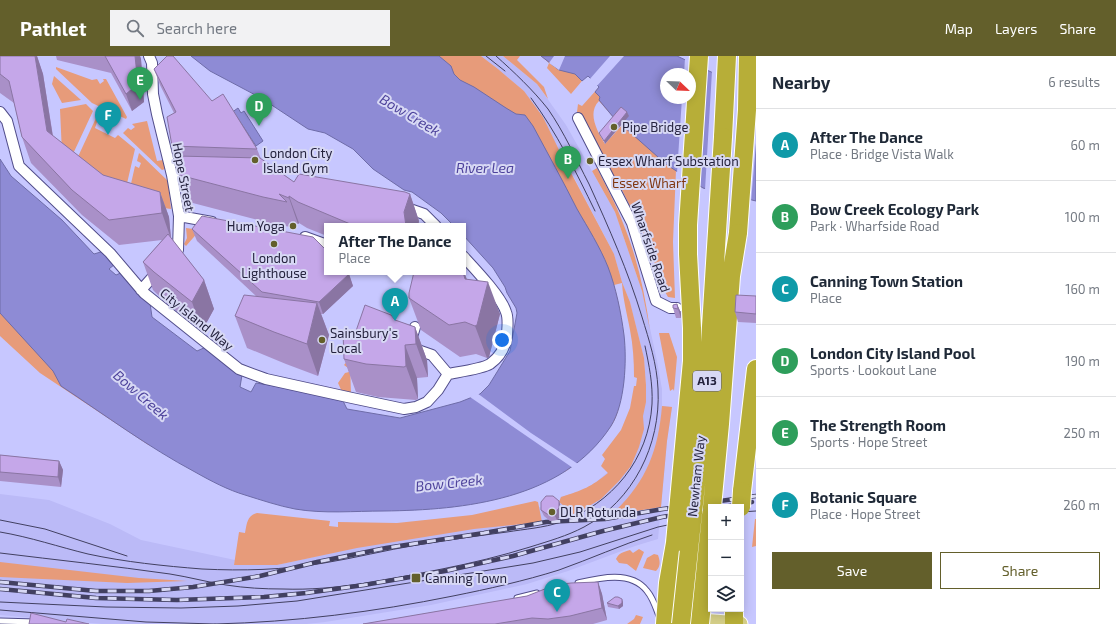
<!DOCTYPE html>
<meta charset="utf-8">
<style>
body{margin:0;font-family:"Exo 2",sans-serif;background:#f2f2f3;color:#1f2937}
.controls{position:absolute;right:12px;bottom:12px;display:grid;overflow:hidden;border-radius:0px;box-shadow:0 2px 10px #0003}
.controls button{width:36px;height:36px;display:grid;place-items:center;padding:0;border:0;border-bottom:1px solid #e0e1e3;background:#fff;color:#1f2937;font:20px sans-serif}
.compass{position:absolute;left:660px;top:12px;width:36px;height:36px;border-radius:50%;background:#fff;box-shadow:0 2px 10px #0003;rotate:113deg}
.you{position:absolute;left:502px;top:284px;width:14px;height:14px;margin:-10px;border:3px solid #fff;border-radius:50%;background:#1a73e8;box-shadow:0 0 0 6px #1a73e833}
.badge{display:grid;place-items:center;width:26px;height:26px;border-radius:50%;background:#635f2b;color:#fff;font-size:13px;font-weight:700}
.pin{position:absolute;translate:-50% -33px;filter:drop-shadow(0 1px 2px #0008)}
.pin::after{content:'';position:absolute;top:21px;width:14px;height:12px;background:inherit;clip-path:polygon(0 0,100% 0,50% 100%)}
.popup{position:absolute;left:324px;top:167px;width:142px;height:52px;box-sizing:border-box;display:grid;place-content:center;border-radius:0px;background:#fff;filter:drop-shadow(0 1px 3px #0005);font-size:13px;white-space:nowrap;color:#747a83}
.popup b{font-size:15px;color:#1f2937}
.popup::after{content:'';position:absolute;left:50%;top:100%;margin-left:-8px;border:8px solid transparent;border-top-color:#fff}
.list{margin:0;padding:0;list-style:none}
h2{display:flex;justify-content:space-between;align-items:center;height:52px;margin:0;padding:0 16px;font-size:17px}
h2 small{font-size:13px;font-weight:400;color:#747a83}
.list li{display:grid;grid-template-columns:26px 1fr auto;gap:12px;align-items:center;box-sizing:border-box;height:72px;padding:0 16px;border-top:1px solid #e0e1e3}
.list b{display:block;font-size:15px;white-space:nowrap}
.list p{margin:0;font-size:13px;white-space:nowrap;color:#747a83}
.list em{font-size:13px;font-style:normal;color:#747a83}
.actions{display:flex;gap:8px;padding:12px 16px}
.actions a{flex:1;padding:9px 0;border:1px solid #635f2b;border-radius:0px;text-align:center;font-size:14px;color:#635f2b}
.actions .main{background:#635f2b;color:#fff}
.icon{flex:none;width:22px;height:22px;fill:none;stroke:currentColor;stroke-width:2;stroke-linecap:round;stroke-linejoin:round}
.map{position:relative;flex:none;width:756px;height:568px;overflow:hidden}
header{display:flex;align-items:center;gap:24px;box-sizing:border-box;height:56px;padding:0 20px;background:#635f2b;color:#fff}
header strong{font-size:19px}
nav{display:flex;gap:22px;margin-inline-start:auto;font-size:14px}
.search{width:280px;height:36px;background:#f2f2f3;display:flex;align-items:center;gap:10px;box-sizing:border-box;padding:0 14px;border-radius:0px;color:#747a83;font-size:15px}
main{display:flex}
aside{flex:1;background:#fff}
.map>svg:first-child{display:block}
.built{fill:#bbbaf7}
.green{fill:#e79b7a;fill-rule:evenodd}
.water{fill:#8e8bd5;stroke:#6e6ca8;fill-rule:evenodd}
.pier{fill:#c7c7ff}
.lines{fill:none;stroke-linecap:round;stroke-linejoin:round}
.lane-casing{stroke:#514d8a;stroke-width:7}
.street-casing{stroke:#514d8a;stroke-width:12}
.primary-casing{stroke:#fff;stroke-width:17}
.highway-casing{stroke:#fff;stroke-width:20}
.lane{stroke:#fff;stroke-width:5}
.street{stroke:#fff;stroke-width:10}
.primary{stroke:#d4ce88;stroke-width:15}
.highway{stroke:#b7ae38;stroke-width:18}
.tram{stroke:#424061;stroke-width:1}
.rail-casing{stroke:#424061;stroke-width:4.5}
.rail{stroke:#d7d8f4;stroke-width:3;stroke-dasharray:9;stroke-linecap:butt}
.highway-bridge-casing{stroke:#fff;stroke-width:20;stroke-linecap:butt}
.highway-bridge{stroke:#b7ae38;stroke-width:18}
.wall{fill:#a990c8}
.shaded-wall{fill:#8a75a3}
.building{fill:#c5a7e9;stroke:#8a75a3}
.poi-dot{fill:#635f2b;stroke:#d7d8f4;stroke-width:1.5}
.labels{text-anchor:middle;stroke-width:4;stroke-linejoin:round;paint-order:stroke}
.shield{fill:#d7d8f4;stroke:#5a5975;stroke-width:1}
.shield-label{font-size:12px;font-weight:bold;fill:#25233e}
.poi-label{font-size:13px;fill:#25233e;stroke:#d7d8f4;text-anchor:start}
.street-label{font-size:13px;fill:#25233e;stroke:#d7d8f4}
.park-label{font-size:13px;fill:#803811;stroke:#d7d8f4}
.water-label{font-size:14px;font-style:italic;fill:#4e439c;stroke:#d7d8f4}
</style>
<header>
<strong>Pathlet</strong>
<div class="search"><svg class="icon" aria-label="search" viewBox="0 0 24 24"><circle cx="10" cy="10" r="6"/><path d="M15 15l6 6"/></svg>Search here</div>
<nav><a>Map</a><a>Layers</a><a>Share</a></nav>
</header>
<main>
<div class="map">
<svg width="756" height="568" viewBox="0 0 756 568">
<rect width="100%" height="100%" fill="#c7c7ff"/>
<!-- built -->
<path class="built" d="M481,0H503L537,28L566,69L615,156L642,235L657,305L662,333V350L672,351L667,385L658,483L635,490L568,515L527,528L431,549L325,566L306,568H102L0,559V438L49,444L110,468L141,484L235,504L234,509H277L539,451L543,452L559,446L561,441L584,434L595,427L608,416L646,329L644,302L630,246L622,226L614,198L564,102L524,35L498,13Z"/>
<!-- green -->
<path class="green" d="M385,0H481L498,13L524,35L543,61L560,96L614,198L622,226L630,246L644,302L646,329V346L643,360L644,373L639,391L631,410L619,425L601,443L584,453L571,459L564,450L559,446L561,441C583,434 591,431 608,417L601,410L605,403L602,399L621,374L630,352L634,330H636L637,322L634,321C634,305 633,289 630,274C627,257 623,244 622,227L614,229C624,264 628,300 622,336C620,348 618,360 611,370C599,388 582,402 565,416L607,359Z
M503,0H520L517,4L544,31L548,43L537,28Z
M541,0H571L756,145L703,132L676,114L673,186L675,242L668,241L661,229L650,191L622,134L577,56L578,48L582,50L599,31L587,19L571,38L547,12L549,7ZM599,45L614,62L622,69L605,88C597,75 587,57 599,45Z
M56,11L92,24L97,23L100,28L104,25L103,23H106L127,61L126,63L92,47L56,13Z
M54,20L81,44L62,47L52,28Z
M86,48L93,55L72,100L62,97L60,53Z
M96,62L98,63L95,72L115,82L118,79L135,93L125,136L76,105Z
M147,65L157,105L163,104L165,113L162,114L123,77L128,72L131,74L135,71L132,68Z
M139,97L168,125L171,153L164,152L165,149L161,147L128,141L135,110L139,112L141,107L137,105Z
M597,112C606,130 616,148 623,167C637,201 645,237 650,274L642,235L615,156L592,115Z
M186,172L200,174L186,190L184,188L187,182Z
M0,240L150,390L40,317L0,280Z
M659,277H669L677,301L674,335L673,333L670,335Z
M348,304L350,306L351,339L343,338L338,327L345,317L349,316L348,312L344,309Z
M662,350L672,351L667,385L661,451L611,459C645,428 658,397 662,350Z
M535,445L538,446L542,466L474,473L357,492L277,509H234L239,476L245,477C247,467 247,460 257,457L330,465L329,470L338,471V466L397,467L472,459Z
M755,463H756V490L752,491Z
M639,493L644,496L636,515L627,508L619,507L616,503C619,497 623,496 630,494L633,497Z
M654,498L658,499C660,505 661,510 656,515L643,512L647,502Z
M0,506L139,522L187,525L127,527L0,521Z
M636,559L643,561L640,568H627L634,563Z"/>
<!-- water -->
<path class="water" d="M191,0H439L451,10L454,18L460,24L474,31L506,52L516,58L525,59L533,70C548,98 563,125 577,153C588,172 600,191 608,211C616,232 621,256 624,279C627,305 625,348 611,370C563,444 464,454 384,455C354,455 324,458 295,453C279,450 261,444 245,439C228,434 211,425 195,416C148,391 105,359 61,330L53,315L0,257V103L11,120L62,164L94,198L104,195L115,208L109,213L116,219L123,216L150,247L152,261L197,295L206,291L242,319L240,331L251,336L256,327L293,333L343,345L347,353L400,362L460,346L480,338L489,329L510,295L517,257L516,252L507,237L505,231L493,212L463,179V170H454L441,157L412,136L404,134L373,113L353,93L325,77L308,73L261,42L210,15Z
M541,0H677L756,37V145L703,132L667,109L614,62L599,44L600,41L595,36L599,31L588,20L582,25L575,18L559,14ZM666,18H690V42H666Z
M238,52L241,57L244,55L263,85L256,90L237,61L231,57Z"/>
<!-- pier -->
<path class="pier" d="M554,0H565L559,14L549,7Z
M610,0H624L596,31L589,24Z
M685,2L705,11L696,130L677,117L682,42H690V18H684Z
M712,15L756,35V87L751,146L705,134Z
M477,337L531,377L578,408L573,412L470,341Z"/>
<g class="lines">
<defs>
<path id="lane" d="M578,527C599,522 631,514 647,535C653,542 656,552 659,560
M517,542L537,537
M0,565L36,566"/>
<path id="street" d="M149,0L152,7L153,38L157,58L172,119L179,160L178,194L171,202
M0,56L7,65L19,110L110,197L144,237L239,313L266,323L352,342L404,353L416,351L427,346L438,334L448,318
M578,62L632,167L656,245L670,252H677
M172,119H192
M404,151L424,158L436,170
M179,160L212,166
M305,181L327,189
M141,234L158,215
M415,271L409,291L432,299L448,318
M448,318C458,316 482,313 490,308C500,301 505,292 507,280C507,272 509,263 506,256C501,240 475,213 463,200"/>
<path id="primary" d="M672,568L687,564L740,568"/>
<path id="highway" d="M723,81L727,0
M738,177L747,54L748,0
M742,435L756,313
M734,567V553
M665,568L668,527L675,487"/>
</defs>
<!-- lane casing -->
<use href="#lane" class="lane-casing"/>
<!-- street casing -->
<use href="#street" class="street-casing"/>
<!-- primary casing -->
<use href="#primary" class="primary-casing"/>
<!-- highway casing -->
<use href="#highway" class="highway-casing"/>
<!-- lane -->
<use href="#lane" class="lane"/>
<!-- street -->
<use href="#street" class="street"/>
<!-- primary -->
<use href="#primary" class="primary"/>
<!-- highway -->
<use href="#highway" class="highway"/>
<!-- tram -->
<path class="tram" d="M486,0L505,15
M531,42C557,77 576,116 595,155
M741,456L756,455
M0,464L45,473L127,500
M0,476C30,481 59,491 88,498C125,506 164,510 202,513C243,515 283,514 324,507C355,502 386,494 417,489C447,484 477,480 507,476C525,473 543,472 561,466C612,448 649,403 652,348C653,328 649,309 645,290
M0,497C57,504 114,510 170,518C189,521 207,526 226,529C245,532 264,533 283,533C336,535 390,523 442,513C472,507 501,500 530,491C549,485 567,480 584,471C633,445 661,389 658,333C657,308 649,284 642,261C628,215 609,172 589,128C576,103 564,76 548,53C533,34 514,16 496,0
M0,546L106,551L181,552L238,550L297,545L533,507L580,496L658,471L711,460
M0,554L146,566L215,568
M215,568C295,566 374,556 453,540C488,533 524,525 559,514C590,503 621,489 652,479"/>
<defs>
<path id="rail" d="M724,451L752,446
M0,526L96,535H149L193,531L260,520L317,506L386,492L484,477L546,466L605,463L663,453L756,440
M0,533L96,542L177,544L264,541L306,537L364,529L445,515L513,500L603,475L662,461L711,453"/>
</defs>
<!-- rail casing -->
<use href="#rail" class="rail-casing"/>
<!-- rail -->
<use href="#rail" class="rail"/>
<defs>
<path id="highway-bridge" d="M712,451L720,368L731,220L738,177
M741,451L742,435
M675,487L692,305V272L688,198V169L699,0
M681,568L708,318L723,81
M700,568L711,459"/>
</defs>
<!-- highway-bridge casing -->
<use href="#highway-bridge" class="highway-bridge-casing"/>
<!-- highway-bridge -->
<use href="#highway-bridge" class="highway-bridge"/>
</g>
<!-- wall -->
<path class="wall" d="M0,0H37L43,18L53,80L103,119L160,136L169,161L171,182L204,224L214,253L202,275L164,245L153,234L143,206L162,184L119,189L82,159L31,107L22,81L14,47L0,37Z
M56,0H140L141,3L144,46L132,55L111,17L57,4Z
M154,13L212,45L257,93L261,103L294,126L410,138L419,165L418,170H327V180L307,172L299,167L298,168L295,167L297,172L273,168L189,146L179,119L178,106L172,90L174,57L160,29Z
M192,173L349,218L353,230L323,258H321L329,279L318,320L286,308L247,292L235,260L257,241L197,185Z
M467,223L500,258L489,301L487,302L476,298L460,301L421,274L409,242Z
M756,240V267L738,266L735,256Z
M677,248L681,257V262H676L673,252Z
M395,264L415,271L427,304L428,321L417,322L418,343L416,344L378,341L356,336L344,303Z
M0,399L59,405L63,414L61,431L0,425Z
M561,451L562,459L557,464L550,465L544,460L541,454Z
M598,526L602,538L607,564L593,568H363L527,540Z
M623,546V550L619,553L608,551L607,547Z"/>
<!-- shaded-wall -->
<path class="shaded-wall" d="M35,0H37L43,18L56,101L47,75Z
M135,0H140L141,3L144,46L132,55L126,38Z
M627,56L629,60L605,88L604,85Z
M160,136L169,161L171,183L162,157Z
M410,138L419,165L418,170H406L404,156Z
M289,140L299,167L298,168L289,142Z
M463,213L471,234L465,223L463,216Z
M349,218L353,230L323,258L319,246Z
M204,224L214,253L202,275L192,246Z
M488,226L500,258L489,301L487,302L475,270Z
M317,247L329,279L318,320L307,288Z
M677,248L681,257V262L678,253Z
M415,271L427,304L428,321L416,288Z
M405,289L417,322L418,343L406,310Z
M59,405L63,414L61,431L58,421Z
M559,445L561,451L562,459L557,464L554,458Z
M598,526L602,538L607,564L602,552Z
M622,543L623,546V550L619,553L618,550Z"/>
<!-- building -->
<path class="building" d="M0,0H35L47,75L103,119L160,136L162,157L109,164L72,134L22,81L9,25L0,18Z
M105,0H135L138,28L126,38Z
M167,0H173L212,45L223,38L257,93L172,90L167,61L176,56L154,13Z
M621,51L627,56L604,85L599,77Z
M177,100L260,102L294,126L299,118L405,136L410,138L404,156L406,170H355L298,146L289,140V142L279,138L287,146L263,141L179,119Z
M202,160L313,181L327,195V216H347L349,218L319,246L262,236L192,173Z
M168,178L204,224L192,246L154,216L143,206Z
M414,216H463L465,223L488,226L477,269L475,270L465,266L449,269L409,242V237Z
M244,239L317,247L307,288L274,276L235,260Z
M736,239L756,240V258L735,256Z
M677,248L678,253L673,252V249Z
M365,249L391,259L395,264L415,271L416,288L405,289L406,310L404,311L366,308L344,303L343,276L356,275Z
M0,399L59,405L58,421L0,416Z
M546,440H553L559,445V452L554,458H547L541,454V446Z
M598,526L602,552L570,560L548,563L532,562L495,568H363L527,540L555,529L571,527Z
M615,541H618L622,543V547L618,550L607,547Z
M31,557L66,566L67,563L89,568H29Z"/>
<!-- markers -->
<g class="poi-dot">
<circle cx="614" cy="71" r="4"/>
<circle cx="255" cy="104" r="4"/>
<circle cx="590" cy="105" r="4"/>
<circle cx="293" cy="170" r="4"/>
<circle cx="274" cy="188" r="4"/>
<circle cx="322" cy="284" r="4"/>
<circle cx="552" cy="456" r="4"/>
<rect x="411" y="517" width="10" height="10" rx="2"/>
</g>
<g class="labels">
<!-- shield labels -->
<rect class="shield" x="693" y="315" width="28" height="20" rx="3"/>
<g class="shield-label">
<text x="707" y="329">A13</text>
</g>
<!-- poi labels -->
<g class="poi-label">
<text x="622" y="76">Pipe Bridge</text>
<text x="263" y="102">London City<tspan x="263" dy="15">Island Gym</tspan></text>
<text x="598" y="110">Essex Wharf Substation</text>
<text x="285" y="175" text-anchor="end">Hum Yoga</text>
<text x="274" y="207" text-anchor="middle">London<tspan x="274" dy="15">Lighthouse</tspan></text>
<text x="330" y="282">Sainsbury's<tspan x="330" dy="15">Local</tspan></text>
<text x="560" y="461">DLR Rotunda</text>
<text x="425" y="527">Canning Town</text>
</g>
<!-- street labels -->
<g class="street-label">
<text transform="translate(184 121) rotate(79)" y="5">Hope Street</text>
<text transform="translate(651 191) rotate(71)" y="5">Wharfside Road</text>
<text transform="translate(197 263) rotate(39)" y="5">City Island Way</text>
<text transform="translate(696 420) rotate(-84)" y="5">Newham Way</text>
</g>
<!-- park labels -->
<g class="park-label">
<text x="649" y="132">Essex Wharf</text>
</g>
<!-- water labels -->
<g class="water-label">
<text transform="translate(410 59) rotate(31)" y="5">Bow Creek</text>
<text x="485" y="117">River Lea</text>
<text transform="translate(141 339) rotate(41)" y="5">Bow Creek</text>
<text transform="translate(449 427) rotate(-6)" y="5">Bow Creek</text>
</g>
</g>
</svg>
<div class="controls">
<button>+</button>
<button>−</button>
<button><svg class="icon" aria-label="layers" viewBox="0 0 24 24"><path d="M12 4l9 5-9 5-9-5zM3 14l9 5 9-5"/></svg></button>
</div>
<svg class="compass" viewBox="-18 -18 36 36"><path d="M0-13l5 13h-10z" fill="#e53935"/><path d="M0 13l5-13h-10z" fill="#747a83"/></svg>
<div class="you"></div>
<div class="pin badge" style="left:395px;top:265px;background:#0f9aa8">A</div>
<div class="popup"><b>After The Dance</b>Place</div>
<div class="pin badge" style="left:568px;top:123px;background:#2e9e5b">B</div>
<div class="pin badge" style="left:557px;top:556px;background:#0f9aa8">C</div>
<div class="pin badge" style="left:259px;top:70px;background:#2e9e5b">D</div>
<div class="pin badge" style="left:140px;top:44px;background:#2e9e5b">E</div>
<div class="pin badge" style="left:108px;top:79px;background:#0f9aa8">F</div>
</div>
<aside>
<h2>Nearby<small>6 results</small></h2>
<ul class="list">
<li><span class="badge" style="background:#0f9aa8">A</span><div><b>After The Dance</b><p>Place · Bridge Vista Walk</p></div><em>60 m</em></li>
<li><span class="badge" style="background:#2e9e5b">B</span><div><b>Bow Creek Ecology Park</b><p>Park · Wharfside Road</p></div><em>100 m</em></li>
<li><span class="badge" style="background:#0f9aa8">C</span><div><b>Canning Town Station</b><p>Place</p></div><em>160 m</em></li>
<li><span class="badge" style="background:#2e9e5b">D</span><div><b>London City Island Pool</b><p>Sports · Lookout Lane</p></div><em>190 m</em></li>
<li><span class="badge" style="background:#2e9e5b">E</span><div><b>The Strength Room</b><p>Sports · Hope Street</p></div><em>250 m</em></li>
<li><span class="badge" style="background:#0f9aa8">F</span><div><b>Botanic Square</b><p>Place · Hope Street</p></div><em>260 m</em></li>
</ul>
<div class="actions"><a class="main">Save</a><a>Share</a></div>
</aside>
</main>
